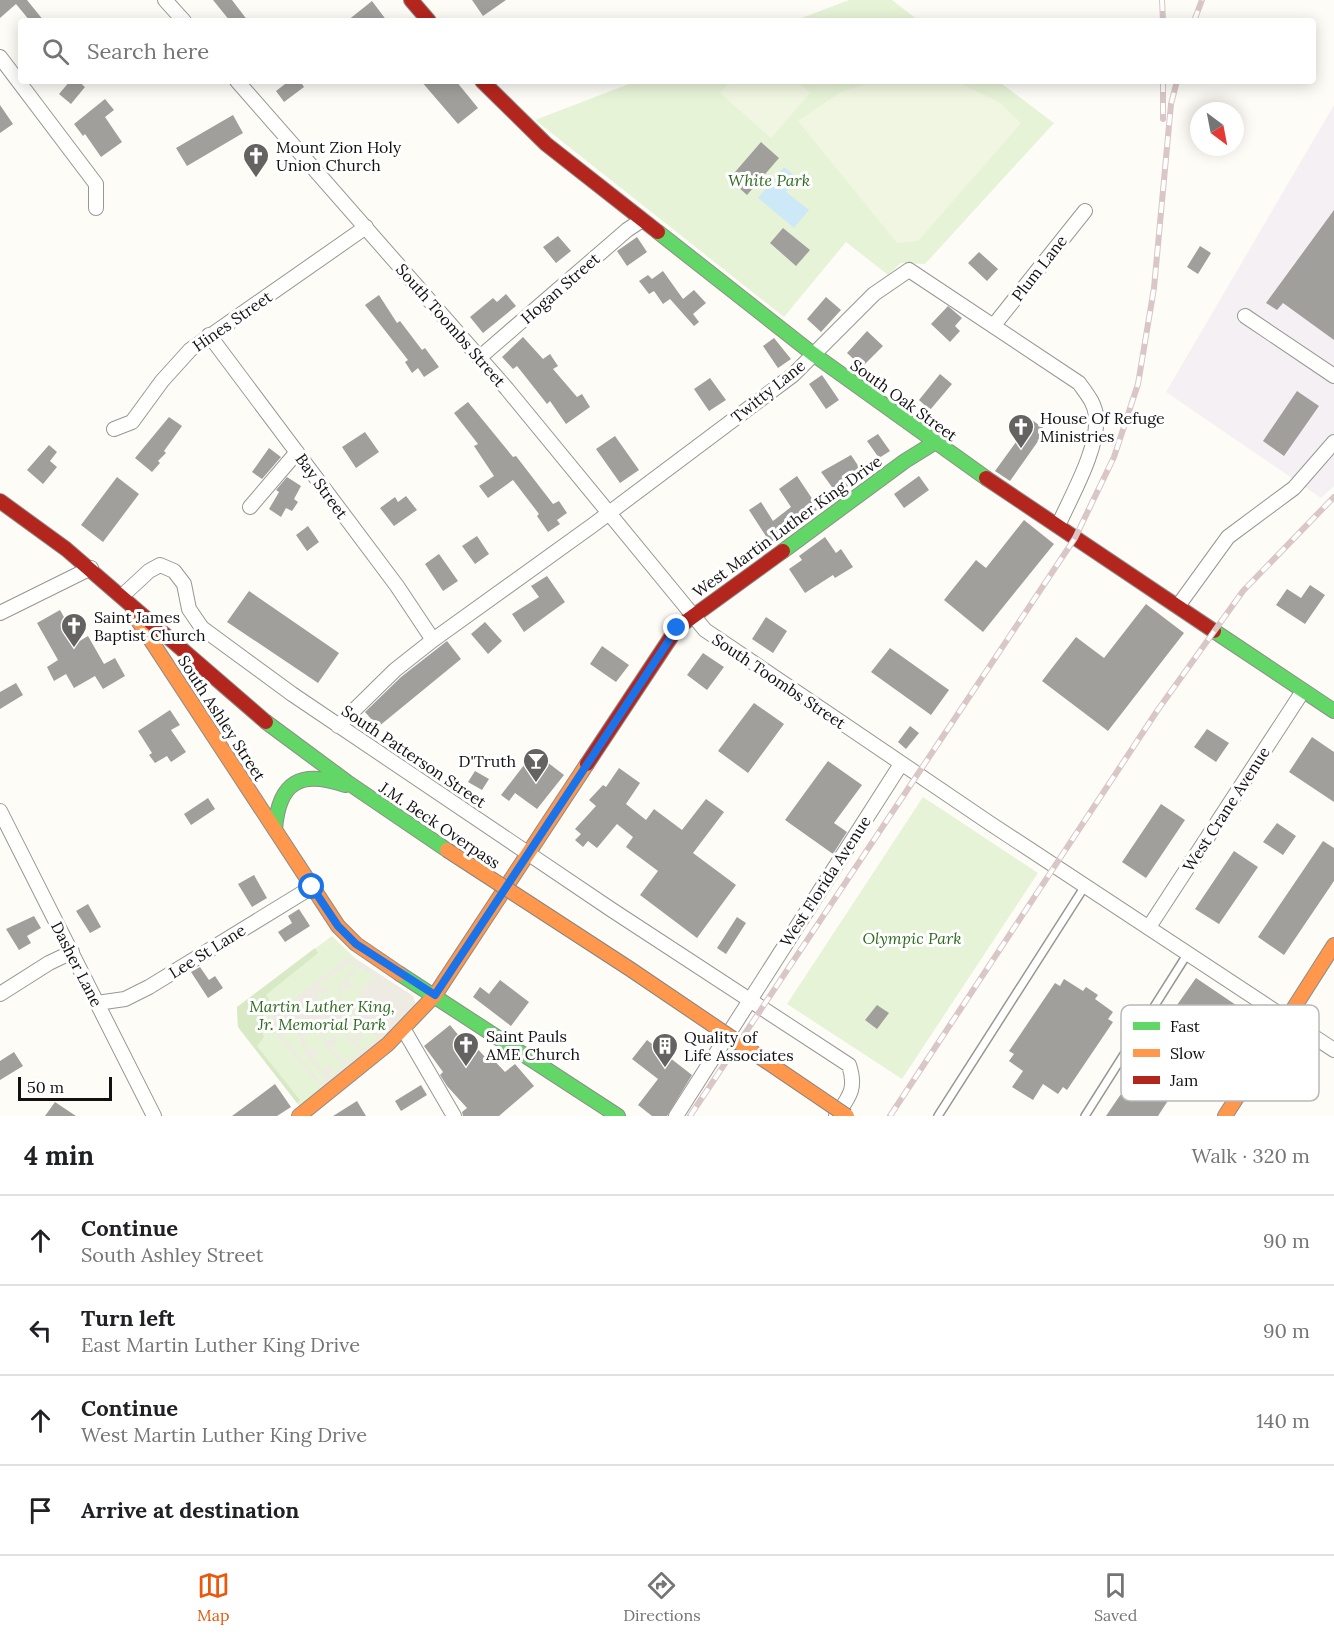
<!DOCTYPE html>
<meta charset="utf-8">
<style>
body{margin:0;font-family:Lora,serif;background:#f2f2f2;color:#202124}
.compass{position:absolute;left:1190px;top:102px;width:54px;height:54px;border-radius:50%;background:#fff;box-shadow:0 3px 15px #0003;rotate:148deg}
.scale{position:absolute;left:18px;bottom:15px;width:94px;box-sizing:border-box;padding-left:6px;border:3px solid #111;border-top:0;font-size:16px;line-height:21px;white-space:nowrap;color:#111;-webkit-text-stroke:4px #fff;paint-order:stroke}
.stop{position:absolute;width:18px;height:18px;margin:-14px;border:4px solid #1a73e8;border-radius:50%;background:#fff}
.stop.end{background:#1a73e8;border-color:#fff;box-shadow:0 2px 6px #0008}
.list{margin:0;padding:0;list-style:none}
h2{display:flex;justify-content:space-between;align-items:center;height:78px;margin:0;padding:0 24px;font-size:26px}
h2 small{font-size:20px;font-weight:400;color:#757577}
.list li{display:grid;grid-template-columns:39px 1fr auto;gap:18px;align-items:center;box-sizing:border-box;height:90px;padding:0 24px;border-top:2px solid #e0e0e0}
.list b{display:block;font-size:22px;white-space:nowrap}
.list p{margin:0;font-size:20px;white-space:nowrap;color:#757577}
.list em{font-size:20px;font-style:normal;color:#757577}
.icon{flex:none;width:33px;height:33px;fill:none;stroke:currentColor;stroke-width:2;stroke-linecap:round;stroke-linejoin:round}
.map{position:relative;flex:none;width:1334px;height:1116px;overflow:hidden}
.search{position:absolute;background:#fff;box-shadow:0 3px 15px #0003;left:18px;right:18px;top:18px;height:66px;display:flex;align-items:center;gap:15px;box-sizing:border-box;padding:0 21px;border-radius:6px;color:#757577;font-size:22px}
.sheet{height:438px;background:#fff}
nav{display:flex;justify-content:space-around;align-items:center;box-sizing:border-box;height:84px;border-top:2px solid #e0e0e0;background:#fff;font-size:16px;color:#757577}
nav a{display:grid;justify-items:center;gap:3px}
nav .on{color:#ea580c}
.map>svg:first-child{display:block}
.industrial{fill:#f5f0f3}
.green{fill:#e7f3d7}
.forest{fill:#d8eac5}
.pitch{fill:#f0f6e1}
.plaza{fill:#edebe2;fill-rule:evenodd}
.water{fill:#cde8f7}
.building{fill:#a19f9c}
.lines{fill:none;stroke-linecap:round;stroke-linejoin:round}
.lane-casing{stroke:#979795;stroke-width:10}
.street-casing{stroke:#979795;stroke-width:16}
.fast-casing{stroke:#8e8d8b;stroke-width:16}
.slow-casing{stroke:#8e8d8b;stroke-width:16}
.jam-casing{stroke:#8e8d8b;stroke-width:16}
.lane{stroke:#fffffe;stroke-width:7}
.street{stroke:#fffffe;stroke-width:14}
.fast{stroke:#63d668;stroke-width:14}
.slow{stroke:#ff974d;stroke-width:14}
.jam{stroke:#b3261e;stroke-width:14}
.rail-casing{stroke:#d9c6c7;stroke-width:6}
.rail{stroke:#fff;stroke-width:4;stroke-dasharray:11;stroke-linecap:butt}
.slow-bridge-casing{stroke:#858482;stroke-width:16;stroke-linecap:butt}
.slow-bridge{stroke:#ff974d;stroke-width:14}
.route{stroke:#1a73e8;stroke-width:8}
.labels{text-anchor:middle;stroke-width:6;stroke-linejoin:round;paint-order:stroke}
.poi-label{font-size:16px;fill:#111;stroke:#fff;text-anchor:start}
.park-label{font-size:16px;font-style:italic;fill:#2f6b1f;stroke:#fff}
.street-label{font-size:16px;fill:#111;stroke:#fff}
.key{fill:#fff;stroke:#b8b8b8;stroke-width:1.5}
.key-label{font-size:16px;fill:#111}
</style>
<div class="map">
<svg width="1334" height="1116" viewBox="0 0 1334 1116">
<rect width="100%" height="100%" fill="#fdfcf7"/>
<!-- industrial -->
<path class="industrial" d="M1334,105V486L1321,498L1166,392Z"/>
<!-- green -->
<path class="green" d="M849,0H892L919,21H794Z
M637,81H998L1054,123L925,264L901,263L888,275L846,242L784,317L535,120Z
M923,797L1038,873L902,1079L787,1004Z
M332,936L356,959L413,996L416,1006L300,1107L238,1027L237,1007Z"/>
<!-- forest -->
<path class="forest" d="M315,948L318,953L266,995L272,1005L259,1022L264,1037L257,1046L300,1100L297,1103L238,1027L237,1007Z"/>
<!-- pitch -->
<path class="pitch" d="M731,81H797L810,93L771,138L720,93Z
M876,81H955L999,102L1021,123L918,241L897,243L798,121L841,92Z"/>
<!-- plaza -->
<path class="plaza" d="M348,957L356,959L413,996L416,1006L387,1037L326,1085H319L276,1034L272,1021L276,1013ZM351,962L356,965L339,986L336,1011L318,1014L319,993L328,995L330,989L321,987V983ZM359,967L375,977L361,989L355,1010L341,1012L340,1007L348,1008V1002L340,1001L341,992L343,987L352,990L354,985L346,981ZM355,1013L367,1030L379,1037L364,1049L356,1043L362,1037L358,1033L352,1039L344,1026L352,1023L350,1018L342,1020L340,1017ZM335,1016L346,1038L361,1051L347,1063L331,1047L338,1041L335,1036L327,1041L319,1021ZM313,1020L329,1051L344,1065L330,1077L328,1075L334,1069L330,1064L323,1071L312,1057L320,1052L317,1047L309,1052L302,1036L310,1033L308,1027L300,1030L298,1024ZM286,1024L294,1026L307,1056L326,1079L323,1081L318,1080L280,1032Z"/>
<!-- water -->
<path class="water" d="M784,167L797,178L786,192L809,210L794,228L758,198Z"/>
<!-- building -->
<path class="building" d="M0,0H27L44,21H30L16,4L0,18Z
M213,0H232L248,21H230Z
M472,0H506L483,16Z
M372,1L387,21H347Z
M70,81H78L85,87L71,104L59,94Z
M289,81H300L304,87L284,102L276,91Z
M421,81H456L478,108L458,124Z
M105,99L114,110L105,117L122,142L101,157L85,134L83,136L74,124Z
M0,105L13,124L0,133Z
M233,115L243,133L187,166L176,148Z
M761,142L779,158L747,195L729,179Z
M1334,210V340L1283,303L1277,310L1266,303Z
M783,228L810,250L796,266L770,243Z
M558,236L571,251L556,263L543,247Z
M637,237L647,252L627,266L617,251Z
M1200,246L1211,253L1198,274L1187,267Z
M979,252L998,269L987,281L968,263Z
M663,271L683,299L694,290L706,303L693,314L699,322L694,326L670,299L663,304L654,291L649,294L639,281L648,275L652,279Z
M506,294L516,306L483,333L470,317L493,298L497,302Z
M379,295L397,323L400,321L422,350L425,348L439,367L424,377L418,368L412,373L405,362L408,360L365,305Z
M826,297L841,310L821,332L807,319Z
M948,306L962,318L955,326L960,331L950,342L931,324Z
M867,331L883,346L862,367L847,353Z
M523,337L543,359L550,354L558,366L553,369L577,397L582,394L590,407L566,424L550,401L547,404L517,366L513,369L502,357Z
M774,338L791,359L778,368L763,346Z
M940,374L952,384L930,410L919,400Z
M822,375L839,400L826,409L809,384Z
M710,378L726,400L709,411L694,389Z
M1297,391L1319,406L1284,456L1263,441Z
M468,402L513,457L516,456L553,504L559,501L567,513L557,520L560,524L548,532L537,516L539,514L513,480L488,498L479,486L494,476L474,446L478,444L454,413Z
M169,417L182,426L164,451L166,453L158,461L160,463L152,472L135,458Z
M1032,420L1046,430L1010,481L995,471Z
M365,432L379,452L356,468L342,447Z
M878,434L890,451L879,458L867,441Z
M615,436L639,470L620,483L596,449Z
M49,445L57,452L50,461L57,467L43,484L27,470Z
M269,448L281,457L262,479L252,472Z
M851,455L861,470L844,481L848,486L837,494L821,472Z
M797,476L813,500L811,501L817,510L806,517L803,513L780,531L783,536L771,544L749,510L761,502L773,521L791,507L779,489Z
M919,476L929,490L904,508L894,494Z
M117,477L139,494L103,542L81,525Z
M287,477L301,486L294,499L298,502L292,511L286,508L281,517L269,509L279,492L276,490Z
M406,496L417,510L394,526L380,508L395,497L398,502Z
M1024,520L1054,544L983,632L944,600L976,560L986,568Z
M308,526L319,542L307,551L296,535Z
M477,536L489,554L475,564L462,546Z
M825,537L836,553L841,549L853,567L835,578L833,575L805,593L789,569L802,560L799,556Z
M439,554L458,581L443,591L425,564Z
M547,576L565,602L524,632L512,614L539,597L531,586Z
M1310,585L1325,595L1305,624L1276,605L1287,589L1301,598Z
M249,591L339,653L318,683L227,622Z
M1146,604L1184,633L1108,731L1042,681L1076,637L1104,658Z
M60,610L78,642L88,636L104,664L115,658L125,676L103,689L95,676L74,688L66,674L54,681L47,667L58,660L37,623Z
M766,617L787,631L773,653L752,639Z
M485,622L502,641L488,654L471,634Z
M447,641L461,659L378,727L365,712L401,677Z
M602,646L629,665L616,682L590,664Z
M890,648L949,690L931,715L871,672Z
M703,653L724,667L707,690L687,675Z
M16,683L23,695L0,709V692Z
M754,703L784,724L748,773L718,751Z
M170,710L180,725L171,730L186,752L171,762L167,756L155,763L149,755L152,753L138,731Z
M910,726L919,733L906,749L898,742Z
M1207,729L1229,743L1216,762L1194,747Z
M1312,737L1334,752V802L1289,772Z
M534,752L564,775L537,809L515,793L509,801L501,795Z
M828,761L862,785L834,823L847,832L833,854L785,820Z
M619,768L640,783L626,804L646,820L654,809L682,830L706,799L724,812L693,853L736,885L697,938L640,895L658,871L626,847L633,837L617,824L597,848L588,841L583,847L575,840L581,834L575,829L596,806L589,800L603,785L606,787Z
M475,771L489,779L482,790L468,782Z
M208,798L215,809L191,825L184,814Z
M1161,804L1185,820L1146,878L1122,862Z
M1277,823L1296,836L1283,855L1263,842Z
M1323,841L1334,848V881L1284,955L1258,937Z
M1234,851L1258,867L1219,924L1195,909Z
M254,875L267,898L252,907L238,884Z
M88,904L101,927L90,933L76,911Z
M299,909L310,926L285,942L278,932L292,923L288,916Z
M34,916L41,928L27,936L31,943L19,950L6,929Z
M737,917L746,923L726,954L717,948Z
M200,967L209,980L215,976L223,988L208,998L191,972Z
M1196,978L1267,1026L1225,1089L1171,1052L1195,1017L1177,1005Z
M1064,979L1083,991L1086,987L1098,995L1095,999L1113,1012L1108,1019L1113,1022L1067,1090L1063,1087L1058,1094L1043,1084L1033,1100L1012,1087L1023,1071L1009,1061L1014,1054L1009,1051L1055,983L1060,986Z
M500,980L529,1002L511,1026L473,997L480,987L489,994Z
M877,1005L889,1013L877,1029L865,1020Z
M450,1025L469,1048L473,1044L485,1057L488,1054L505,1072L515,1064L534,1086L499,1116H463L462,1112L467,1108L447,1086L440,1075L443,1072L424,1046Z
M647,1040L692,1075L667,1116H652L638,1105L658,1079L632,1059Z
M1155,1044L1173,1057L1152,1088L1169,1099L1158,1116H1106Z
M14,1052L23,1066L0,1080V1061Z
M275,1084L291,1107L277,1116H232Z
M421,1085L427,1095L401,1111L395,1101Z
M357,1101L366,1116H333Z
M55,1102L76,1116H45Z"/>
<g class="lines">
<defs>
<path id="lane" d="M938,1116L1085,886
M1085,1116L1188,953"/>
<path id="street" d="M165,0L184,21
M0,57L96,184V208
M237,81L507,389L705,630L988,822L1334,1050
M1245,316L1334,376
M994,325L1085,211
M209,335L397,586L433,640
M479,358L627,230L642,220
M114,429L132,422L162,381L190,350L366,227
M250,507L297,452
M122,596L149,571L160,565L174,571L184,584L189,609L202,628L292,694L612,910L849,1065C857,1089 849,1097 836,1116
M1178,606L1228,537L1294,488L1334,442
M0,613L91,568
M338,726L395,670L433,640L593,525L793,375L874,294L909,270L1079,383C1086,393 1095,403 1096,416C1099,449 1071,496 1058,526
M0,811L154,1116
M1149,927L1303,691
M0,994L49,963L72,952
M97,1003L125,999L149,987L312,887
M404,1030L454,1116
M676,1116L901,764"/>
<path id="fast" d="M658,232L813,354L986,478
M783,551L905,461L934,443
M1214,631L1334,711
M266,722L347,782L447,850
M275,829C279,781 301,770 345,785
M400,974L618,1116"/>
<path id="slow" d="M133,613L338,926L356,944L400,974
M299,1116L388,1044L435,995L587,764
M1225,1116L1334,945"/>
<path id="jam" d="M411,0L429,21
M482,81L546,144L658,232
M986,478L1214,631
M0,501L66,549L266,722
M587,764L677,628L783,551"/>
</defs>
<!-- lane casing -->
<use href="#lane" class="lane-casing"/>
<!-- street casing -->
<use href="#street" class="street-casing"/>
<!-- fast casing -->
<use href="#fast" class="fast-casing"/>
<!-- slow casing -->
<use href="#slow" class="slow-casing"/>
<!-- jam casing -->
<use href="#jam" class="jam-casing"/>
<!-- lane -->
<use href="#lane" class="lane"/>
<!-- street -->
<use href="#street" class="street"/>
<!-- fast -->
<use href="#fast" class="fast"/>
<!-- slow -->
<use href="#slow" class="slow"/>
<!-- jam -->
<use href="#jam" class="jam"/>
<defs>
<path id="rail" d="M1162,0L1163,21
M1194,21L1202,0
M1163,81V119
M690,1116L1075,538L1114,457L1138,384L1154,288L1171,104L1177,81
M890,1116L1157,711L1243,591L1334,497"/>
</defs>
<!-- rail casing -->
<use href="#rail" class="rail-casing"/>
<!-- rail -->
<use href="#rail" class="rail"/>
<defs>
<path id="slow-bridge" d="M447,850L630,969L847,1116"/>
</defs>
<!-- slow-bridge casing -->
<use href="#slow-bridge" class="slow-bridge-casing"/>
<!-- slow-bridge -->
<use href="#slow-bridge" class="slow-bridge"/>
</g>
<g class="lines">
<!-- route -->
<path class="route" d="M312,887L338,926L356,944L435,995L677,628"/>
</g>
<!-- icons -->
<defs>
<symbol id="church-pin" viewBox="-11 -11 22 30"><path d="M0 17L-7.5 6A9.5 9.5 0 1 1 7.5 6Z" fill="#646362" stroke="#fff"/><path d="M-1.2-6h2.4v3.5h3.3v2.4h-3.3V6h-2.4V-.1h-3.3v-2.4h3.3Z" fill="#fff"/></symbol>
<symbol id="bar-pin" viewBox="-11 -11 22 30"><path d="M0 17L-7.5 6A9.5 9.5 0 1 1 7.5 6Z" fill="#646362" stroke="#fff"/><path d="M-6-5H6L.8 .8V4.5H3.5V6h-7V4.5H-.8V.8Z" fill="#fff"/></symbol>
<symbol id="building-pin" viewBox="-11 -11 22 30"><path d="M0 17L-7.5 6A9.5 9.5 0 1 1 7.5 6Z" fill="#646362" stroke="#fff"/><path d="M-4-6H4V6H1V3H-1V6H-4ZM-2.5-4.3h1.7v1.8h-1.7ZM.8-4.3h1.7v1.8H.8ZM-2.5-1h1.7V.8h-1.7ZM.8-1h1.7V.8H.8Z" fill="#fff"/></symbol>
</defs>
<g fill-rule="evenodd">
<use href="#church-pin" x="241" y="141" width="30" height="40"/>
<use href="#church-pin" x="1006" y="412" width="30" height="40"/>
<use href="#church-pin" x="59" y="611" width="30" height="40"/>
<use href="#bar-pin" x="521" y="746" width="30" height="40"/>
<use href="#church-pin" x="451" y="1030" width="30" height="40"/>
<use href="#building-pin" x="650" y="1031" width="30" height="40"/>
</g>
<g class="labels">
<!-- poi labels -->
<g class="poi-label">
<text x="276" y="153">Mount Zion Holy<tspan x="276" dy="18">Union Church</tspan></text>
<text x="1040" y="424">House Of Refuge<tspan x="1040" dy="18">Ministries</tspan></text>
<text x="94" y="623">Saint James<tspan x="94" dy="18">Baptist Church</tspan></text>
<text x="516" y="767" text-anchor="end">D'Truth</text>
<text x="486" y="1042">Saint Pauls<tspan x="486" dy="18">AME Church</tspan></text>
<text x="684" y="1043">Quality of<tspan x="684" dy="18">Life Associates</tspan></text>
</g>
<!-- park labels -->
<g class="park-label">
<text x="769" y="186">White Park</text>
<text x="912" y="944">Olympic Park</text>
<text x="322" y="1012">Martin Luther King,<tspan x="322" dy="18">Jr. Memorial Park</tspan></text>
</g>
<!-- street labels -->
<g class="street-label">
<text transform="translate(1039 268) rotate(-52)" y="6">Plum Lane</text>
<text transform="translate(560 288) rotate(-41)" y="6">Hogan Street</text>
<text transform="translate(232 321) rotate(-35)" y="6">Hines Street</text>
<text transform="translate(451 325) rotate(49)" y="6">South Toombs Street</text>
<text transform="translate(768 391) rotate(-39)" y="6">Twitty Lane</text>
<text transform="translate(904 400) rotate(36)" y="6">South Oak Street</text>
<text transform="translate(322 486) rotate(54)" y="6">Bay Street</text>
<text transform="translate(787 526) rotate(-36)" y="6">West Martin Luther King Drive</text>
<text transform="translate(779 681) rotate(34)" y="6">South Toombs Street</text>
<text transform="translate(222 718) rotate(57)" y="6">South Ashley Street</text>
<text transform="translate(414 756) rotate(34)" y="6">South Patterson Street</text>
<text transform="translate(1226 809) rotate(-57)" y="6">West Crane Avenue</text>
<text transform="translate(440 825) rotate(34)" y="6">J.M. Beck Overpass</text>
<text transform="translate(825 881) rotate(-57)" y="6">West Florida Avenue</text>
<text transform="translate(207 951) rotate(-32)" y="6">Lee St Lane</text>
<text transform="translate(77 964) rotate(63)" y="6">Dasher Lane</text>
</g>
</g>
<!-- legend -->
<rect x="1121" y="1005" width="198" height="96" rx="9" class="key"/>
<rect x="1133" y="1022" width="27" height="8" fill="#63d668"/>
<rect x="1133" y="1049" width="27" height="8" fill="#ff974d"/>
<rect x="1133" y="1076" width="27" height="8" fill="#b3261e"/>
<g class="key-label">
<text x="1170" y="1032">Fast</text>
<text x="1170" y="1059">Slow</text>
<text x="1170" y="1086">Jam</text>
</g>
</svg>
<svg class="compass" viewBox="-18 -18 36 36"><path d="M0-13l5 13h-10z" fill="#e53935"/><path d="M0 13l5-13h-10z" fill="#757577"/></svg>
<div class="scale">50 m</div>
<div class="stop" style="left:312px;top:887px"></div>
<div class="stop end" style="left:677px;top:628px"></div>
<div class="search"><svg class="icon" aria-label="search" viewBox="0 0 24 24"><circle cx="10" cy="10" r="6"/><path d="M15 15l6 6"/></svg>Search here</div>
</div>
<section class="sheet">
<h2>4 min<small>Walk · 320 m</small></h2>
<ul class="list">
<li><svg class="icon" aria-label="ahead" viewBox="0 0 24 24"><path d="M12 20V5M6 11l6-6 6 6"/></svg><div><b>Continue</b><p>South Ashley Street</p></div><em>90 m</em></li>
<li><svg class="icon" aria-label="left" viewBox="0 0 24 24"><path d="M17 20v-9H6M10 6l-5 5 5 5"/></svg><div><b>Turn left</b><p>East Martin Luther King Drive</p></div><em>90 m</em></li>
<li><svg class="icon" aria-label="ahead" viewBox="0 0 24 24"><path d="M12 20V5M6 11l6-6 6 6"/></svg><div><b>Continue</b><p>West Martin Luther King Drive</p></div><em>140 m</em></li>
<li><svg class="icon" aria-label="arrive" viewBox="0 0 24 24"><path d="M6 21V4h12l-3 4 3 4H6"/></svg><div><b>Arrive at destination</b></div></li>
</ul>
</section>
<nav>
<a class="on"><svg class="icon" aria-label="map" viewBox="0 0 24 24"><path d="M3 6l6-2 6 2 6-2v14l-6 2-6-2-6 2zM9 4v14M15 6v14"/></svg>Map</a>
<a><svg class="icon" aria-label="directions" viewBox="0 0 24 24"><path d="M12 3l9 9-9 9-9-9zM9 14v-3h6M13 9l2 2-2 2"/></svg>Directions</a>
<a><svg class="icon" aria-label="saved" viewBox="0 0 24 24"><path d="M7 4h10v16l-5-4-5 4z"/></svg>Saved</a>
</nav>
